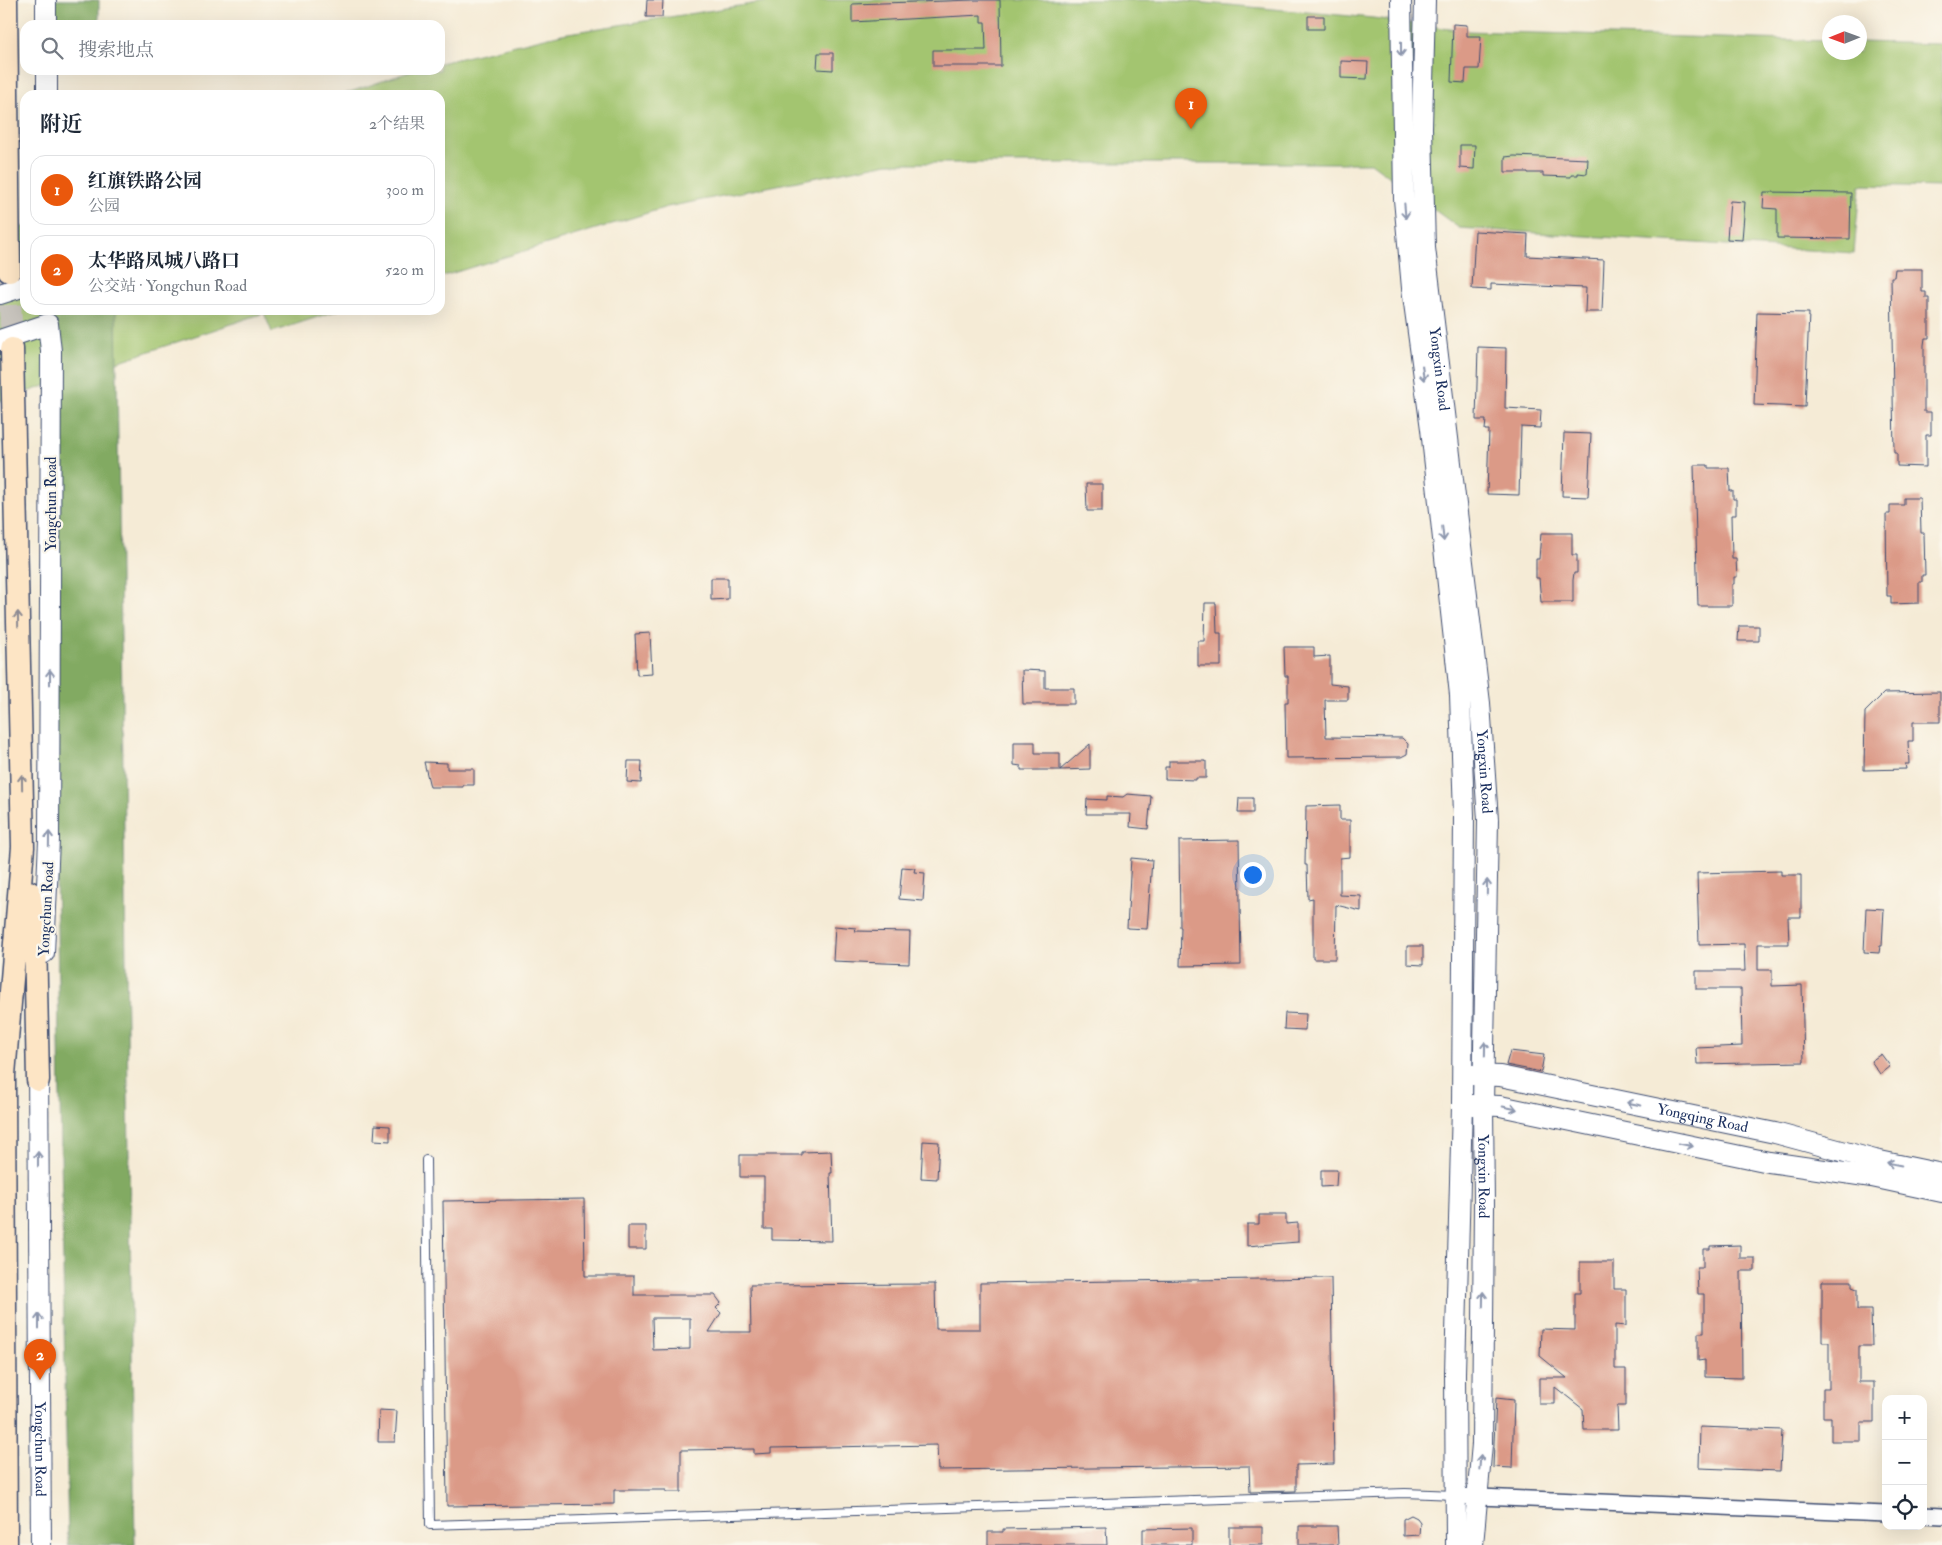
<!DOCTYPE html>
<html lang="zh">
<meta charset="utf-8">
<style>
body{margin:0;font-family:"IM FELL Double Pica","Noto Serif SC",serif;background:#f6f6f7;color:#1f2937}
.controls{position:absolute;right:15px;bottom:15px;display:grid;overflow:hidden;border-radius:10px;box-shadow:0 5px 20px #0002}
.controls button{width:45px;height:45px;display:grid;place-items:center;padding:0;border:0;border-bottom:1px solid #e0e1e3;background:#fff;color:#1f2937;font:25px sans-serif}
.compass{position:absolute;left:1822px;top:15px;width:45px;height:45px;border-radius:50%;background:#fff;box-shadow:0 5px 20px #0002;rotate:269deg}
.you{position:absolute;left:1252px;top:874px;width:18px;height:18px;margin:-12px;border:4px solid #fff;border-radius:50%;background:#1a73e8;box-shadow:0 0 0 8px #1a73e833}
.badge{display:grid;place-items:center;width:32px;height:32px;border-radius:50%;background:#ea580c;color:#fff;font-size:16px;font-weight:700}
.pin{position:absolute;translate:-50% -41px;filter:drop-shadow(0 1px 2px #0008)}
.pin::after{content:'';position:absolute;top:26px;width:18px;height:15px;background:inherit;clip-path:polygon(0 0,100% 0,50% 100%)}
.list{margin:0;padding:0;list-style:none}
h2{display:flex;justify-content:space-between;align-items:center;height:65px;margin:0;padding:0 20px;font-size:21px}
h2 small{font-size:16px;font-weight:400;color:#747a83}
.list li{display:grid;grid-template-columns:32px 1fr auto;gap:15px;align-items:center;box-sizing:border-box;height:70px;margin:0 10px 10px;padding:0 10px;border:1px solid #e0e1e3;border-radius:15px}
.list b{display:block;font-size:19px;white-space:nowrap}
.list p{margin:0;font-size:16px;white-space:nowrap;color:#747a83}
.list em{font-size:16px;font-style:normal;color:#747a83}
.icon{flex:none;width:28px;height:28px;fill:none;stroke:currentColor;stroke-width:2;stroke-linecap:round;stroke-linejoin:round}
.map{position:relative;flex:none;width:1942px;height:1545px;overflow:hidden}
.search{position:absolute;background:#fff;box-shadow:0 5px 20px #0002;left:20px;top:20px;width:425px;height:55px;display:flex;align-items:center;gap:12px;box-sizing:border-box;padding:0 18px;border-radius:15px;color:#747a83;font-size:19px}
.panel{position:absolute;background:#fff;box-shadow:0 5px 20px #0002;left:20px;top:90px;width:425px;height:225px;border-radius:15px}
.map>svg:first-child{display:block}
.green{fill:#a3c56f;stroke:#5f7a66}
.forest{fill:#82aa62;stroke:#4e6c60}
.building{fill:#db9a87;fill-rule:evenodd}
.lines{fill:none;stroke-linecap:round;stroke-linejoin:round}
.secondary-tunnel{stroke:#c9c5be;stroke-width:22;stroke-dasharray:22 11;stroke-linecap:butt}
.service-casing{stroke:#3c4b70;stroke-width:10}
.minor-casing{stroke:#3c4b70;stroke-width:18}
.tertiary-casing{stroke:#3c4b70;stroke-width:22}
.secondary-casing{stroke:#3c4b70;stroke-width:25}
.service{stroke:#fff;stroke-width:8}
.minor{stroke:#fff;stroke-width:15}
.tertiary{stroke:#fff;stroke-width:20}
.secondary{stroke:#fde5c5;stroke-width:22}
.oneway{stroke:#8d97ae}
.oneway2{stroke:#8c8a92}
.labels{text-anchor:middle;stroke-width:4.5;stroke-linejoin:round;paint-order:stroke}
.street-label{font-size:15px;fill:#1b2f5e;stroke:#fbf7ec}
</style>
<div class="map">
<svg width="1942" height="1545" viewBox="0 0 1942 1545">
<rect width="100%" height="100%" fill="#fbf7ec"/>
<filter id="ink" filterUnits="userSpaceOnUse"><feTurbulence type="fractalNoise" baseFrequency=".02" numOctaves="2"/><feDisplacementMap in="SourceGraphic" scale="10" xChannelSelector="R" yChannelSelector="G"/><feConvolveMatrix kernelMatrix="1 2 1 2 8 2 1 2 1" color-interpolation-filters="sRGB"/></filter>
<filter id="wash" filterUnits="userSpaceOnUse"><feTurbulence type="fractalNoise" baseFrequency=".0096" numOctaves="4" result="noise"/><feDisplacementMap in="SourceGraphic" scale="20" xChannelSelector="R" yChannelSelector="G"/><feGaussianBlur stdDeviation="1.12" result="paint"/><feColorMatrix in="noise" values="0 0 0 0 0 0 0 0 0 0 0 0 0 0 0 0 0 1.4 0 .05"/><feComposite in="paint" operator="in"/></filter>
<g filter="url(#wash)">
<rect width="100%" height="100%" fill="#f5ebd6"/>
<!-- green -->
<path class="green" d="M777,0H1172L1373,18L1464,31L1829,41L1830,52H1860V42L1942,44V187L1860,185L1854,253L1459,228L1371,163H888L667,207L440,277V95H341L415,70H440V63L562,34Z
M25,226V310H339L272,332L264,313L0,401V236Z"/>
<!-- forest -->
<path class="forest" d="M42,0H99V25H42Z
M53,310H116L135,1545H68L46,312Z"/>
<g id="blocks">
<!-- building -->
<path class="building" d="M647,0H663L662,17H646Z
M974,0H1000L1001,66H933V50H986L985,22H981V15L852,22V4Z
M1308,16H1324V29H1308Z
M1453,24L1467,25V36H1481L1479,69H1466L1465,83L1451,82Z
M818,53H833V70L817,69Z
M1341,61L1368,62L1367,79L1341,78Z
M1460,145H1475L1474,169L1460,168Z
M1514,156L1588,159L1587,174L1578,173V175H1571V177L1543,176V173H1528V172H1505V157Z
M1764,192L1851,193L1850,239L1777,238V209L1763,208Z
M1730,201L1745,202L1742,240L1727,239Z
M1475,231L1528,234L1527,256L1604,260L1602,312H1585L1586,288L1491,284V290L1472,289Z
M1895,269H1922V292H1926V298H1929V338H1925L1924,345V412H1931V435H1926V467L1897,466V453H1894L1891,277H1894Z
M1757,312L1809,313L1805,407L1754,405Z
M1478,347L1506,348L1505,408L1541,410L1540,428L1521,427L1519,495L1487,494L1489,430H1485L1486,420H1476Z
M1564,433L1591,434L1588,497L1562,496Z
M1694,465H1708V468H1729L1730,491H1733V499H1736V515H1731L1732,559H1736L1737,577H1734V584H1732V606H1698Z
M1086,484H1102V511H1087Z
M1904,498H1920L1921,533H1924L1925,575H1922V582H1919V603L1891,604V596H1887L1886,514H1890V505H1904Z
M1541,533H1572V555H1577V573H1574L1573,580V602H1541L1539,578H1536V559H1539Z
M711,578H728V599L711,600Z
M1205,603H1216L1217,633H1221V666H1198V641H1204Z
M1739,626H1759V641H1738Z
M650,633L652,674L637,675L635,634Z
M1284,647H1314V657L1330,656V684L1348,686V700H1325L1326,737L1402,738L1408,744L1407,754L1401,757L1286,758L1285,702H1288V676H1285Z
M1022,670L1045,671V688H1074V704H1023Z
M1940,692V722H1913V741H1908L1909,764H1905L1906,769L1864,770L1865,712L1884,693Z
M1014,742H1035V753H1060V770H1021V766L1014,765Z
M1090,744V769L1060,770Z
M628,761H642L641,783L627,782Z
M1169,761H1206V778H1196V780L1165,779V767H1169Z
M424,762L447,763V769H474V785H463V787H430Z
M1127,794L1151,796L1148,829L1130,827L1131,814H1086L1087,799L1107,800V796L1123,797Z
M1239,798H1253V813H1238Z
M1340,805V820H1350V857L1340,858V895L1361,896V911L1336,905L1335,959H1313V898L1308,899L1307,865H1305L1306,806Z
M1239,840L1241,965L1180,966L1181,927H1180L1179,841Z
M1131,858L1152,860L1147,929L1127,928Z
M902,867L915,868L914,872L925,873L923,901L899,899Z
M1781,871V875H1801V917H1788L1789,944H1758V970H1772V986L1802,985L1804,1062L1697,1064L1696,1048L1742,1046L1741,989H1696V971H1745L1744,944L1699,945L1697,873Z
M1866,908L1884,909L1882,946H1880L1879,953L1864,952Z
M835,926L856,928L855,931L910,932L909,964L833,961Z
M1407,946H1423V965L1407,964Z
M1285,1013L1306,1014L1305,1030L1284,1029Z
M1510,1051L1544,1055L1541,1072L1506,1065Z
M1881,1054L1890,1066L1880,1074L1871,1061Z
M375,1125L390,1126V1141L374,1140Z
M923,1141L939,1142L937,1179L921,1178Z
M831,1151L832,1173H830L832,1241L772,1240V1229H764V1177H740V1155H802V1152Z
M1321,1170H1337L1336,1186L1321,1187Z
M584,1199L585,1276H634V1295H715L721,1303L716,1308L721,1313L709,1332H751L750,1285L935,1284L936,1329H980V1283L1331,1278L1334,1464L1296,1465V1491L1250,1492L1249,1466L938,1470L937,1445L771,1448V1453L754,1454V1449L681,1450V1492H666V1490H614V1504L447,1506L443,1201ZM652,1318H690V1349L653,1350Z
M1259,1215H1286V1224L1298,1223V1242L1247,1246V1224H1259Z
M628,1226H646V1249H628Z
M1740,1245V1258H1755V1271H1741L1742,1378L1705,1377V1360L1698,1361V1333H1704V1294H1698L1697,1267H1703V1249H1710V1246Z
M1580,1262H1614V1289H1626V1326L1615,1325V1369H1626V1406H1617L1618,1430H1584L1583,1409L1555,1387V1404H1539V1378H1567L1540,1356L1541,1329L1575,1330V1293H1580Z
M1822,1281H1852V1287L1857,1289V1310H1871L1872,1346H1859V1382H1874V1422H1861V1441H1831V1417H1823V1389H1829V1342H1822Z
M1496,1398L1514,1400L1512,1468L1493,1467Z
M379,1410L397,1411L395,1442H378Z
M1700,1427L1782,1430L1780,1471L1699,1468Z
M1411,1515L1417,1518L1420,1522L1419,1535L1403,1536V1519Z
M1299,1526H1337L1338,1545H1299Z
M1106,1527L1107,1545H988V1532H1003V1529Z
M1229,1527H1263V1545H1229Z
M1192,1528V1545H1143V1529Z"/>
</g>
</g>
<g filter="url(#ink)">
<use href="#blocks" fill-opacity="0" stroke="#3c4b70" stroke-width="1"/>
<g class="lines">
<!-- secondary-tunnel -->
<path class="secondary-tunnel" d="M9,272L12,349"/>
<defs>
<path id="service" d="M426,1160L430,1525L1405,1493L1455,1495"/>
<path id="minor" d="M1457,1496L1886,1514
M1923,1515L1942,1516"/>
<g id="tertiary">
<path d="M46,0V25"/>
<path d="M1401,0L1404,199L1412,288L1431,429L1460,695L1464,815L1462,1105L1455,1373L1456,1545"/>
<path id="s1" d="M1425,0L1422,128L1425,248L1480,703L1488,820L1483,1105L1484,1205L1482,1444L1473,1545"/>
<path d="M47,70V95"/>
<path d="M0,294L25,286"/>
<path d="M0,340L48,324L51,351L49,840L44,953"/>
<path id="s2" d="M38,1065L41,1545"/>
<path id="s3" d="M1472,1075L1500,1076L1775,1133L1875,1160L1942,1174"/>
<path d="M1471,1105L1500,1106L1769,1162L1872,1177L1942,1192"/>
</g>
<path id="secondary" d="M6,0L9,271
M29,892L35,936L38,1080
M6,1545L4,1075L23,847L12,349"/>
</defs>
<!-- service casing -->
<use href="#service" class="service-casing"/>
<!-- minor casing -->
<use href="#minor" class="minor-casing"/>
<!-- tertiary casing -->
<use href="#tertiary" class="tertiary-casing"/>
<!-- secondary casing -->
<use href="#secondary" class="secondary-casing"/>
<!-- service -->
<use href="#service" class="service"/>
<!-- minor -->
<use href="#minor" class="minor"/>
<!-- tertiary -->
<use href="#tertiary" class="tertiary"/>
<!-- secondary -->
<use href="#secondary" class="secondary"/>
</g>
<!-- one-way arrows -->
<defs><path id="oneway-shaft" d="M-6 0H5M1.5-3L5.5 0L1.5 3" fill="none" stroke-width="1.6" stroke-linecap="round" stroke-linejoin="round" transform="scale(1.25)"/></defs>
<g class="oneway">
<use href="#oneway-shaft" transform="translate(1401 49) rotate(90)"/>
<use href="#oneway-shaft" transform="translate(1405 211) rotate(85)"/>
<use href="#oneway-shaft" transform="translate(1423 373) rotate(83)"/>
<use href="#oneway-shaft" transform="translate(1443 534) rotate(84)"/>
<use href="#oneway-shaft" transform="translate(50 677) rotate(-90)"/>
<use href="#oneway-shaft" transform="translate(49 839) rotate(-89)"/>
<use href="#oneway-shaft" transform="translate(1487 887) rotate(-89)"/>
<use href="#oneway-shaft" transform="translate(1485 1049) rotate(-89)"/>
<use href="#oneway-shaft" transform="translate(1634 1104) rotate(-168)"/>
<use href="#oneway-shaft" transform="translate(1510 1108) rotate(12)"/>
<use href="#oneway-shaft" transform="translate(1686 1145) rotate(12)"/>
<use href="#oneway-shaft" transform="translate(38 1159) rotate(-90)"/>
<use href="#oneway-shaft" transform="translate(1894 1164) rotate(-169)"/>
<use href="#oneway-shaft" transform="translate(1483 1299) rotate(-89)"/>
<use href="#oneway-shaft" transform="translate(39 1321) rotate(-90)"/>
<use href="#oneway-shaft" transform="translate(1480 1462) rotate(-85)"/>
</g>
<g class="oneway2">
<use href="#oneway-shaft" transform="translate(18 619) rotate(-91)"/>
<use href="#oneway-shaft" transform="translate(22 782) rotate(-91)"/>
</g>
</g>
<g class="labels">
<!-- street labels -->
<g class="street-label">
<text dy="5" stroke="none"><textPath href="#s1" startOffset="370">Yongxin Road</textPath></text>
<text transform="translate(51 504) rotate(-90)" y="5">Yongchun Road</text>
<text dy="5" stroke="none"><textPath href="#s1" startOffset="775">Yongxin Road</textPath></text>
<text transform="translate(46 909) rotate(-87)" y="5">Yongchun Road</text>
<text dy="5" stroke="none"><textPath href="#s3" startOffset="235">Yongqing Road</textPath></text>
<text dy="5" stroke="none"><textPath href="#s1" startOffset="1180">Yongxin Road</textPath></text>
<text dy="5" stroke="none"><textPath href="#s2" startOffset="384">Yongchun Road</textPath></text>
</g>
</g>
</svg>
<div class="controls">
<button>+</button>
<button>−</button>
<button><svg class="icon" aria-label="locate" viewBox="0 0 24 24"><circle cx="12" cy="12" r="6"/><path d="M12 2v4M12 18v4M2 12h4M18 12h4"/></svg></button>
</div>
<svg class="compass" viewBox="-18 -18 36 36"><path d="M0-13l5 13h-10z" fill="#e53935"/><path d="M0 13l5-13h-10z" fill="#747a83"/></svg>
<div class="you"></div>
<div class="pin badge" style="left:1191px;top:129px">1</div>
<div class="pin badge" style="left:40px;top:1380px">2</div>
<div class="search"><svg class="icon" aria-label="search" viewBox="0 0 24 24"><circle cx="10" cy="10" r="6"/><path d="M15 15l6 6"/></svg>搜索地点</div>
<section class="panel">
<h2>附近<small>2个结果</small></h2>
<ul class="list">
<li><span class="badge">1</span><div><b>红旗铁路公园</b><p>公园</p></div><em>300 m</em></li>
<li><span class="badge">2</span><div><b>太华路凤城八路口</b><p>公交站 · Yongchun Road</p></div><em>520 m</em></li>
</ul>
</section>
</div>
